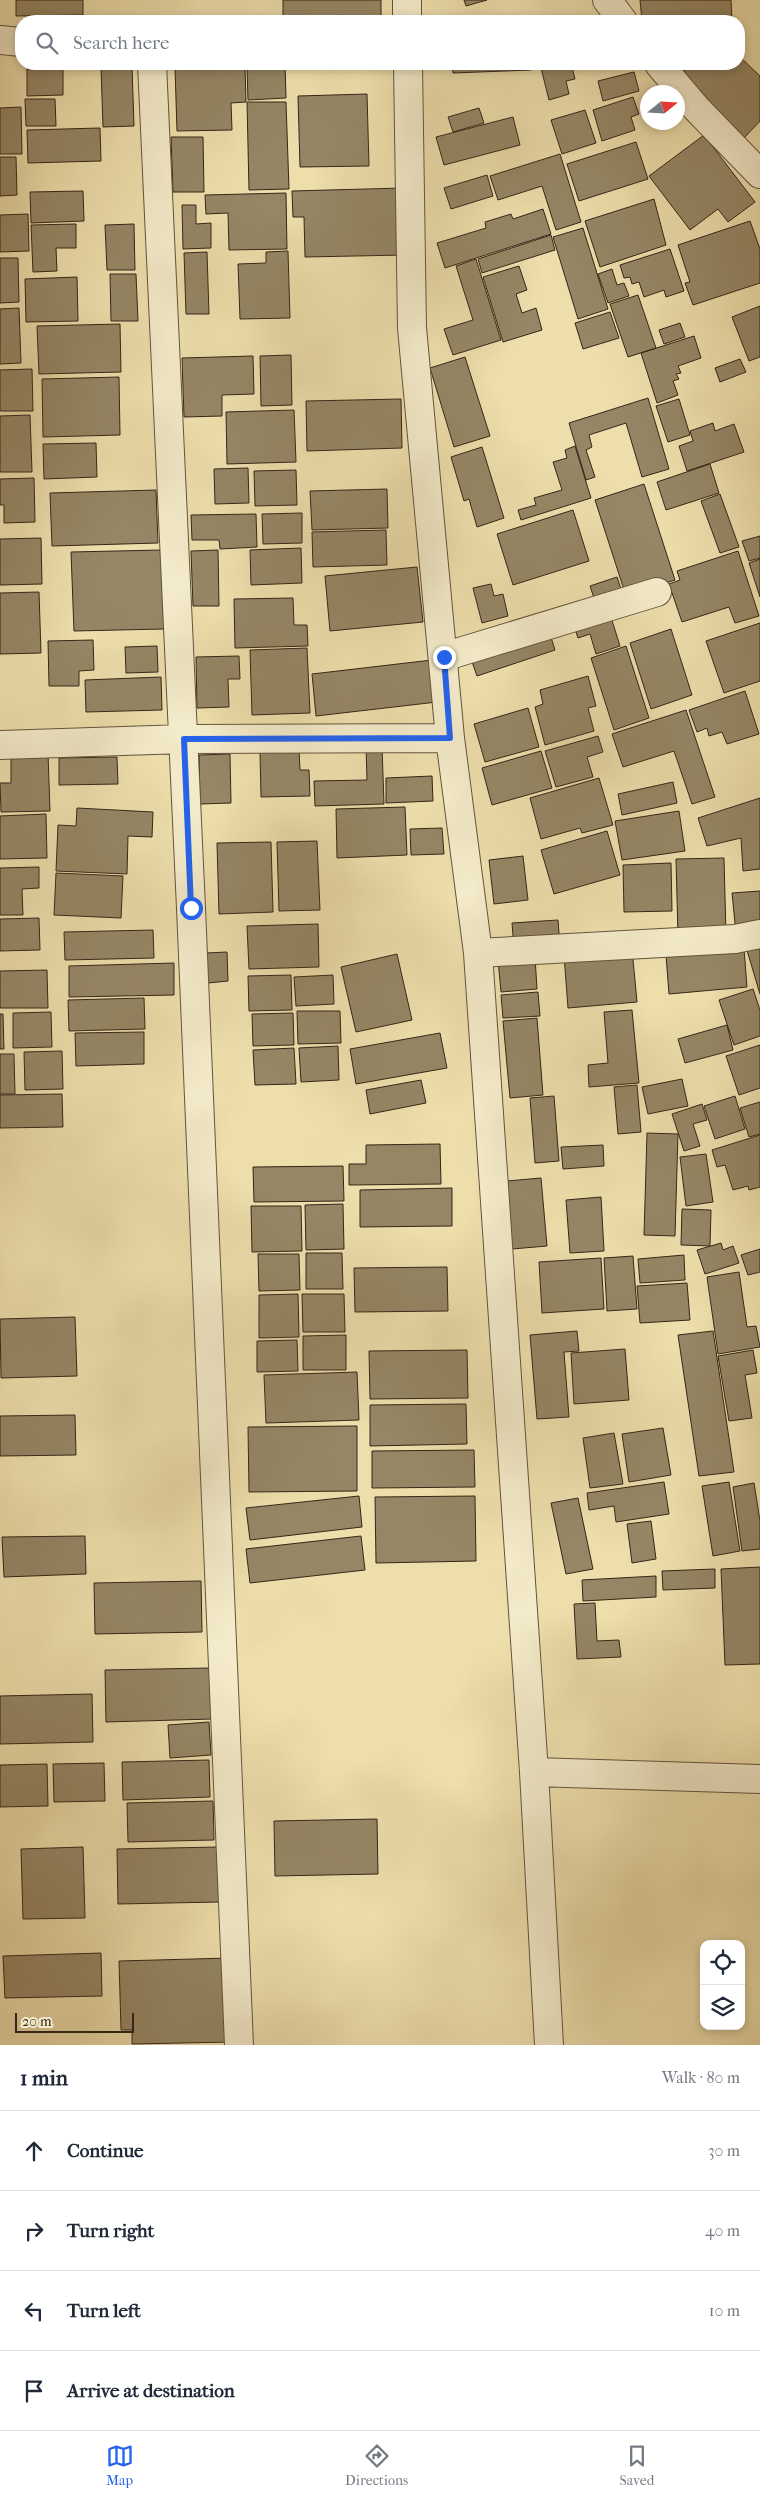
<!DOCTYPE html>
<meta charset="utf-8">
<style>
body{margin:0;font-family:"IM FELL French Canon",serif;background:#f2f2f3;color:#1f2937}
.controls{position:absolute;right:15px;bottom:15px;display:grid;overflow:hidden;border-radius:10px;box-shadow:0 2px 8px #0003}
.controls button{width:45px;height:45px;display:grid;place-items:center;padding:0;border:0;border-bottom:1px solid #e0e1e3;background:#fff;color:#1f2937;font:25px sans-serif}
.compass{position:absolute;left:640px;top:85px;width:45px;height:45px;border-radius:50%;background:#fff;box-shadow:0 2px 8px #0003;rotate:72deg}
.scale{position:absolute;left:15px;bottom:12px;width:119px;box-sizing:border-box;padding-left:5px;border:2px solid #352618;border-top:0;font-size:14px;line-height:18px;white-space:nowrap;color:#352618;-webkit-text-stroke:4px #f3eac9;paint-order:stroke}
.stop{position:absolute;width:15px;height:15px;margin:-11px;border:4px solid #2563eb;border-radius:50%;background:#fff}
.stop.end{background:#2563eb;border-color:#fff;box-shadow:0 1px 5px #0008}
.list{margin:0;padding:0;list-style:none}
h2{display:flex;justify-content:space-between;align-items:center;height:65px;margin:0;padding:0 20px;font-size:21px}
h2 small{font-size:16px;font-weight:400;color:#747a83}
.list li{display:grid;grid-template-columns:32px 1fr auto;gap:15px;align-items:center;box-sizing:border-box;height:80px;padding:0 20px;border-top:1px solid #e0e1e3}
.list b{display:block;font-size:19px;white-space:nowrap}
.list em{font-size:16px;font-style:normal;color:#747a83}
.icon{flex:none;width:28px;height:28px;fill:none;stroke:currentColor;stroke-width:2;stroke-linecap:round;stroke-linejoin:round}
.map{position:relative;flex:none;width:760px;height:2045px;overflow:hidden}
.search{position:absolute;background:#fff;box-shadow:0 2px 8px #0003;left:15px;right:15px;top:15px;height:55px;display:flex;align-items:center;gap:12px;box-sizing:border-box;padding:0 18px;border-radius:20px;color:#747a83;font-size:19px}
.sheet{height:385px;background:#fff}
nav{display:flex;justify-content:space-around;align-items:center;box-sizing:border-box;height:70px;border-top:1px solid #e0e1e3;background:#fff;font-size:14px;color:#747a83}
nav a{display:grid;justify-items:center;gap:2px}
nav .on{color:#2563eb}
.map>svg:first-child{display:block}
.building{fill:#958665;stroke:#352618}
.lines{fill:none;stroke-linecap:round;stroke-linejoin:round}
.minor-casing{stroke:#63543d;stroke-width:30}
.minor{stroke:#f3eac9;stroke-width:28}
.route{stroke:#2563eb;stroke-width:6}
</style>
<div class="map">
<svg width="760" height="2045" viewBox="0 0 760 2045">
<rect width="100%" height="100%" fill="#eddeac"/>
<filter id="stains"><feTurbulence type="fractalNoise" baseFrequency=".004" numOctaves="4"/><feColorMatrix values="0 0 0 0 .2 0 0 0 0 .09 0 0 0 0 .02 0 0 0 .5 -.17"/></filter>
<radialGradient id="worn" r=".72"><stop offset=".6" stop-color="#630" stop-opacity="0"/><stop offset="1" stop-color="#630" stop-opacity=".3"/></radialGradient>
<!-- building -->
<path class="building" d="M16,0H83V15L16,16Z
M283,0H381V21H283Z
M464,0H487L466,6Z
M640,0H731L732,20L642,21Z
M739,56L760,76V121L744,138L679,76L691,64H739Z
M452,64H531V70L453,73Z
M540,64H584L572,67L575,79L566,81L569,94L549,100Z
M285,65L286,98L248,100L247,67Z
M132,67L134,126L103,127L101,68Z
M245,67L246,102L231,103L232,130L177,131L175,68Z
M63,68V95L27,96V69Z
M634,72L639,91L603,101L598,81Z
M367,94L369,166L300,167L298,96Z
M633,97L639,114L631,117L635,130L602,141L593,110Z
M25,99H55L56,126H26Z
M247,102H286L289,189L249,190Z
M21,107L22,154H0V108Z
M479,108L484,123L453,132L448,117Z
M585,110L596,143L562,154L551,120Z
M513,117L520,145L444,165L436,137Z
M100,128L101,161L28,163L27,130Z
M704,135L755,202L728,222L718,209L690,230L649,176Z
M171,137H203L204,192H173Z
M636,142L648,179L579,201L567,164Z
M560,154L581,222L556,230L542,186L498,200L490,176Z
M0,157H16L17,195L0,196Z
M487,175L493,196L451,209L444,188Z
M403,188L405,255L305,257L304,217H293L292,191Z
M83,191L84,221L31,223L30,192Z
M286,193L287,249L229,250L228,213L206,214L205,195Z
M654,199L666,245L600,267L585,221Z
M182,205H196V224L211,223V248L183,249Z
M543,209L551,234L445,268L437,243L486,228L485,222L511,214L513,219Z
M28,214L29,251L0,252V215Z
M750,221L760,249V283L693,305L685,283L690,282L678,245Z
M76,224V248H56L57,271L33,272L31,225Z
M134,224L135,270H107L105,225Z
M583,228L608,309L578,319L553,237Z
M551,235L555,250L482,273L478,259Z
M670,249L684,291L666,297L664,290L644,297L639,282L632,284L630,277L624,278L620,265Z
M288,251L290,318L240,319L238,264L266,263V252Z
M207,252L209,314H186L184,253Z
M0,258H18L19,302L0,303Z
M476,259L501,340L453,355L444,329L473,320L456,266Z
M519,266L527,290L516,294L522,313L536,308L542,330L503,342L483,277Z
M612,269L617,285L624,283L629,296L608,303L598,274Z
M110,274H136L138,321H111Z
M77,277L78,321L26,322L25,279Z
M638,295L656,348L628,357L610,304Z
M760,306V357L749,361L732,317Z
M19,308L21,363L0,364V309Z
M610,312L619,338L583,349L575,323Z
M680,323L685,337L664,344L659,330Z
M120,324L121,372L39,374L37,326Z
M694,336L701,358L678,366L681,373L676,374L679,379L673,381L678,395L657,403L641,353Z
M291,355L292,405L261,406L260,356Z
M253,356L254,394L222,395V416L184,417L182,358Z
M465,357L490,436L454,447L430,368Z
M740,359L746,372L720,382L715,368Z
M32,369L33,411H0V370Z
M119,377L120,435L43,437L42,379Z
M648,398L669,469L642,477L626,423L589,435L592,447L586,450L595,477L586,480L569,423Z
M401,399L402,448L307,451L306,401Z
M679,399L690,435L668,442L656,406Z
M294,410L296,462L227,464L226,412Z
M30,415L32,472H0V416Z
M713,423L715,431L734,424L744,452L687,471L679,446L693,441L690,431Z
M96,443L97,477L44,479L43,444Z
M575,446L591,498L521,520L518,510L536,505L534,498L562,490L553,462L567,458L565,450Z
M482,447L504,518L477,527L469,499L464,501L451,457Z
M710,464L719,493L666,510L657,482Z
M248,468L249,503L215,504L214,469Z
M296,470L297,505L255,506L254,471Z
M34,478L35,522L4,523V505H0V479Z
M644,484L675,580L626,596L595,500Z
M387,489L388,528L312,530L310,491Z
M156,490L158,543L52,546L50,493Z
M720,494L739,547L720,553L701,501Z
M573,510L589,561L513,585L497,534Z
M302,513V543L263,544L262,514Z
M256,514L257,547L220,549L219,540H192L191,515Z
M386,530L387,565L313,567L312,532Z
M760,536V558L749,561L742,541Z
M41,538L42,584L0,585V539Z
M301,548L302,583L251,585L250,550Z
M161,550L164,629L74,631L71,552Z
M218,550L219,606H193L191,551Z
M738,551L759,616L735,623L729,607L682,622L669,584L680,580L677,571Z
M760,559V597L749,563Z
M417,567L423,622L330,631L325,576Z
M617,577L624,598L597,607L590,586Z
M491,584L494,596L503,594L508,616L482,623L473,588Z
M39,592L41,653L0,654V593Z
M293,598L294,625H307L308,646L235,648L234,599Z
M609,611L620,646L596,654L590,634L578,638L573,623Z
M760,623V681L724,693L706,641Z
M671,629L692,695L651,709L630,643Z
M549,631L555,650L477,676L470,656Z
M93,640L94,670L79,671V686H49L48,641Z
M157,646L158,672L126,673L125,647Z
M626,646L649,718L614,730L591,658Z
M307,648L310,713L252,715L250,650Z
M239,656L240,679H228L229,707L197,708L196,657Z
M432,660L437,702L316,716L312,674Z
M588,676L596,706L588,708L594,731L545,745L535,707L543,704L540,690Z
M161,677L162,710L86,712L85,680Z
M745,691L759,734L727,744L722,732L709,736L707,728L697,732L689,710Z
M528,708L539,747L485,762L474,724Z
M686,710L715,797L692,804L674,751L623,767L612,734Z
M598,736L603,752L587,757L593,777L556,787L545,751Z
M382,746L384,804L315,806L314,781L367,780L366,747Z
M299,749L300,770H309L310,796L261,797L260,751Z
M541,751L552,788L492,805L482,768Z
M48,753L50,811L1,812L0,783H11V754Z
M230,754L231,803L200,804L199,755Z
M117,757L118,784L59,785V758Z
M432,776L433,801L386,803V778Z
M599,778L613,825L582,833L580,828L541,839L530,798Z
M673,782L677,803L622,815L618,794Z
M760,798V869L743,871L741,838L707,846L698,818Z
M405,807L407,855L337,858L336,809Z
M77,808L153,812L152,837L128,836L127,874L56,871L58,825L76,826Z
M679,811L685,851L622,860L615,821Z
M46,814L47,858L0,859V816Z
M442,828L444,854L411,855L410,829Z
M607,831L620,875L554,894L541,850Z
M317,841L320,910L279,911L277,842Z
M271,842L273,912L219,914L217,843Z
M523,856L528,900L494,904L489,860Z
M724,858L726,935L678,936L676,859Z
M671,863L672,911L624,912L623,865Z
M39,867V888L22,889L23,915H0V868Z
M56,873L123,876L121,918L54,915Z
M760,891V931L736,933L732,893Z
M39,918L40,950L0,951V919Z
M558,920L560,946L514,949L512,923Z
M318,924L319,967L249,969L247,926Z
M153,930L154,958L65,960L64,932Z
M760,943V994L746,947Z
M632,949L637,1002L568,1008L564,955Z
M744,949L747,987L669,994L666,955Z
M227,952L228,981L208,983L206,953Z
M397,954L412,1020L356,1032L341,967Z
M535,957L537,989L501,992L498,960Z
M174,963V995L69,997V966Z
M47,970L48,1008H0V971Z
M291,975L292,1010L249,1011L248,976Z
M333,975L334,1004L296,1006L294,977Z
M753,989L760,1010V1036L734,1045L719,1000Z
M538,992L540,1016L503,1018L501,995Z
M144,998L145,1029L69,1031L68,1000Z
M632,1010L639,1083L589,1087L588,1065L608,1063L604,1012Z
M297,1011H340L341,1043L298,1044Z
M51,1012L52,1047L13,1048V1013Z
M293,1013L294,1045L253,1046L252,1014Z
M0,1014H3L4,1049H0Z
M537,1018L543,1095L510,1098L503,1021Z
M727,1025L733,1050L685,1063L678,1039Z
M144,1032V1064L76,1066L75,1033Z
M440,1033L447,1068L356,1084L350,1049Z
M760,1045V1088L739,1095L726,1056Z
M338,1046L339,1080L301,1082L299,1048Z
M294,1048L296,1084L255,1085L253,1050Z
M62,1051L63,1089L25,1090L24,1052Z
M0,1054H14L15,1094H0Z
M682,1079L688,1106L648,1114L642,1087Z
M421,1080L426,1103L370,1114L366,1090Z
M637,1085L641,1132L618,1134L614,1087Z
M62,1094L63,1127L0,1128V1095Z
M554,1096L559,1161L535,1163L530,1098Z
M735,1096L745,1129L715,1139L704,1106Z
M760,1102V1134L749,1137L740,1108Z
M702,1104L707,1120L693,1124L700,1146L684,1151L672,1114Z
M647,1133L678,1134L675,1236L644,1235Z
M760,1135V1187L749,1190L748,1186L733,1190L725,1165L717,1167L712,1150Z
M440,1144L441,1184L349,1185V1164H366V1145Z
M603,1145L604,1166L563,1169L561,1147Z
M706,1154L713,1202L686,1206L680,1157Z
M343,1166L344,1201L254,1202L253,1167Z
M541,1178L547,1246L512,1249L507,1181Z
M452,1188V1226L360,1227V1190Z
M601,1197L604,1251L570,1253L566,1200Z
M343,1204L344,1249L306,1250L305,1205Z
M251,1206H301L302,1251L252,1252Z
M682,1209L711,1210L710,1246L681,1245Z
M721,1243L723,1250L733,1246L739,1263L705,1274L697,1250Z
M760,1249V1272L748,1275L741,1255Z
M306,1253H342L343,1289H306Z
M258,1254H299L300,1290L259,1291Z
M684,1255L685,1280L640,1283L638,1259Z
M633,1256L637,1309L607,1311L604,1258Z
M601,1258L604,1309L542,1313L539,1262Z
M447,1267L448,1311L355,1312L354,1268Z
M739,1272L747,1327L756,1326L760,1347L718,1354L707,1277Z
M687,1283L690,1320L640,1323L637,1286Z
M298,1294L299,1337L259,1338V1295Z
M302,1294H344L345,1332H303Z
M75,1317L77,1376L1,1378L0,1319Z
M577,1331L579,1351L564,1352L569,1417L537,1419L530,1335Z
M713,1331L734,1472L699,1476L678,1335Z
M346,1335V1370H303V1336Z
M297,1340L298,1371L257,1372V1341Z
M625,1349L629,1400L574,1404L571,1353Z
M467,1350L468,1398L370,1399L369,1351Z
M753,1350L757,1373L745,1375L752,1418L729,1421L718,1356Z
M357,1372L359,1420L266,1423L264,1375Z
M466,1404L467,1444L370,1446V1405Z
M75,1415L76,1455L0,1456V1416Z
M357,1426V1491L249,1492L248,1427Z
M663,1428L671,1475L629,1482L622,1434Z
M614,1433L623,1484L590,1488L583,1438Z
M474,1450L475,1487L372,1488V1451Z
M664,1482L669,1514L616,1522L614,1506L589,1510L587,1493Z
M729,1482L740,1551L713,1556L702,1486Z
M754,1483L760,1521V1549L742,1551L733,1487Z
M359,1496L362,1527L250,1540L246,1508Z
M475,1496L476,1561L376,1563L375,1497Z
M578,1498L593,1569L566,1574L551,1503Z
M651,1521L656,1559L632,1563L627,1524Z
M85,1536L86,1574L4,1577L2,1537Z
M361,1536L365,1570L250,1583L246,1549Z
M760,1567V1664L725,1665L721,1569Z
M715,1569V1588L663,1590L662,1571Z
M656,1576V1597L583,1601L582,1580Z
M201,1581L202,1632L95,1634L94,1583Z
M595,1603L597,1641L619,1640L621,1657L577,1659L574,1604Z
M210,1668L212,1719L106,1722L105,1670Z
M92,1694L93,1742L0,1744V1696Z
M209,1722L211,1755L170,1758L168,1725Z
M209,1760L210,1797L123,1800L122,1762Z
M104,1763L105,1801L54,1802L53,1764Z
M47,1764L48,1806L0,1807V1765Z
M213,1801L214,1840L128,1842L127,1803Z
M377,1819L378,1874L275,1876L274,1821Z
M83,1847L85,1918L23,1919L21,1849Z
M218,1847L219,1902L118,1904L117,1849Z
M101,1953L102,1996L5,1998L3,1956Z
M230,1958L232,2042L132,2044V2030H121L119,1961Z"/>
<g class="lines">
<defs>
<path id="minor" d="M407,0V21
M607,0L623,21
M0,40L21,42
M152,64L191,908L239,2045
M408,64L412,328L450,738L478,953L534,1772L549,2045
M659,64L696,108L760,174
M443,657L657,592
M0,745L184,739L450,738
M478,953L735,939L760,934
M534,1772L760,1779"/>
</defs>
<!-- minor casing -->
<use href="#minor" class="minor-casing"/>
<!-- minor -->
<use href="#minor" class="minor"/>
</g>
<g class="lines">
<!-- route -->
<path class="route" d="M191,908L184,739L450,738L444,657"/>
</g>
<rect width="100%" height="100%" filter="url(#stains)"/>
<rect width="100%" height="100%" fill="url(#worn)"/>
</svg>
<div class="controls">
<button><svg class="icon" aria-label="locate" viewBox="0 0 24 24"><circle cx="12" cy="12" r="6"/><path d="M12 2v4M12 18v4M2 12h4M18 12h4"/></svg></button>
<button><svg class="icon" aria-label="layers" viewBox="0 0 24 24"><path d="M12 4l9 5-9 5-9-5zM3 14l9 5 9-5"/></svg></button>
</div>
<svg class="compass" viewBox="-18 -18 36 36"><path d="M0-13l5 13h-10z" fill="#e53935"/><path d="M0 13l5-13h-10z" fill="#747a83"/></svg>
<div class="scale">20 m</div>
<div class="stop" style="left:191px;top:908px"></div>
<div class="stop end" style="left:444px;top:657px"></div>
<div class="search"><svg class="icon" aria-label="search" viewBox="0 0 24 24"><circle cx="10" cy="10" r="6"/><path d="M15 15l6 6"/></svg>Search here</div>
</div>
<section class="sheet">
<h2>1 min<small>Walk · 80 m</small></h2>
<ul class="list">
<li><svg class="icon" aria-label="ahead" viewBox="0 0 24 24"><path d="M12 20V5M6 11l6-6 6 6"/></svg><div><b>Continue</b></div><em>30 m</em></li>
<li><svg class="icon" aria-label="right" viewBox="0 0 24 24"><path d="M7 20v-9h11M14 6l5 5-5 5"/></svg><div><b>Turn right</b></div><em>40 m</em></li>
<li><svg class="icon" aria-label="left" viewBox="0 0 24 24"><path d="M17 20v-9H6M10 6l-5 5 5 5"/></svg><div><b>Turn left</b></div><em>10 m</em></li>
<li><svg class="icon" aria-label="arrive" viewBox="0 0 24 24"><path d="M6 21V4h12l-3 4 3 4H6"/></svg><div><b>Arrive at destination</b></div></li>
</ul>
</section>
<nav>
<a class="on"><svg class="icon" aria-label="map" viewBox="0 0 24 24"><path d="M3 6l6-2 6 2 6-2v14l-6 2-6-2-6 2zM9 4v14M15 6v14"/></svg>Map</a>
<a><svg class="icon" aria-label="directions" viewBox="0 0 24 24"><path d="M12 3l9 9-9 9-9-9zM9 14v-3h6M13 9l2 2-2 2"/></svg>Directions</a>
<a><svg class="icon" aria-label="saved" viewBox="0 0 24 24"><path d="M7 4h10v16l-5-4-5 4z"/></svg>Saved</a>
</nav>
